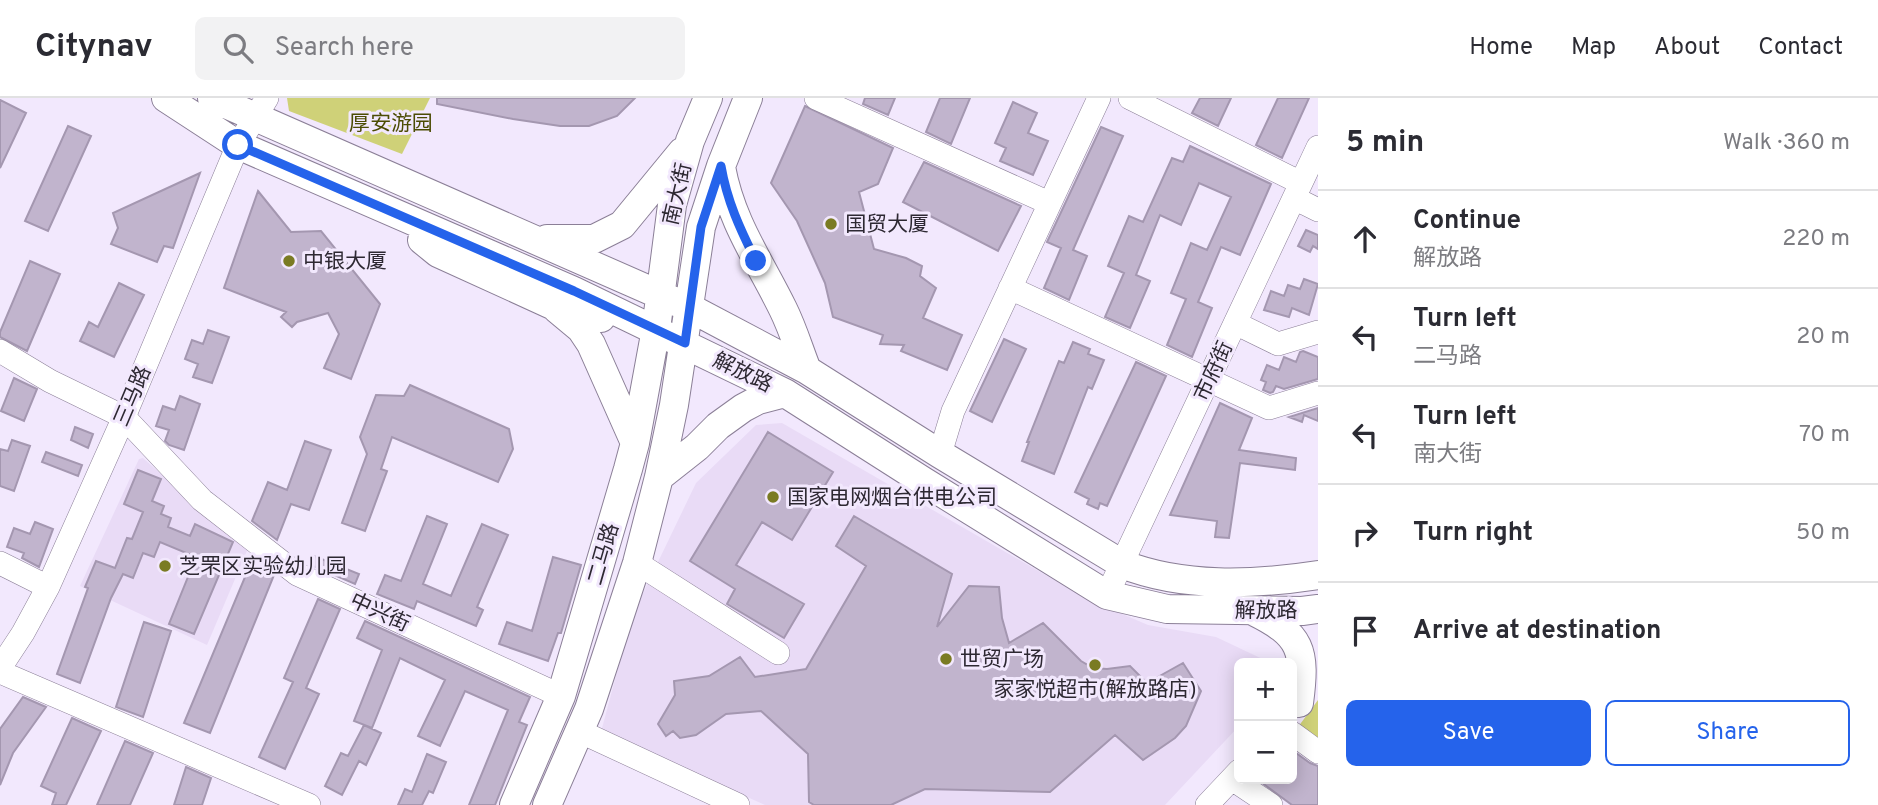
<!DOCTYPE html>
<meta charset="utf-8">
<style>
body{margin:0;font-family:Overpass,"Noto Sans SC",sans-serif;background:#f2f2f3;color:#2b2b33}
.controls{position:absolute;right:21px;bottom:21px;display:grid;overflow:hidden;border-radius:10px;box-shadow:0 4px 18px #0003}
.controls button{width:63px;height:63px;display:grid;place-items:center;padding:0;border:0;border-bottom:2px solid #e1e1e2;background:#fff;color:#2b2b33;font:35px sans-serif}
.stop{position:absolute;width:21px;height:21px;margin:-16px;border:5px solid #2563eb;border-radius:50%;background:#fff}
.stop.end{background:#2563eb;border-color:#fff;box-shadow:0 2px 7px #0008}
.list{margin:0;padding:0;list-style:none}
h2{display:flex;justify-content:space-between;align-items:center;height:91px;margin:0;padding:0 28px;font-size:30px}
h2 small{font-size:23px;font-weight:400;color:#7c7c81}
.list li{display:grid;grid-template-columns:46px 1fr auto;gap:21px;align-items:center;box-sizing:border-box;height:98px;padding:0 28px;border-top:2px solid #e1e1e2}
.list b{display:block;font-size:26px;white-space:nowrap}
.list p{margin:0;font-size:23px;white-space:nowrap;color:#7c7c81}
.list em{font-size:23px;font-style:normal;color:#7c7c81}
.actions{display:flex;gap:14px;padding:21px 28px}
.actions a{flex:1;padding:16px 0;border:2px solid #2563eb;border-radius:10px;text-align:center;font-size:24px;color:#2563eb}
.actions .main{background:#2563eb;color:#fff}
.icon{flex:none;width:38px;height:38px;fill:none;stroke:currentColor;stroke-width:2;stroke-linecap:round;stroke-linejoin:round}
.map{position:relative;flex:none;width:1318px;height:707px;overflow:hidden}
header{display:flex;align-items:center;gap:42px;box-sizing:border-box;height:98px;padding:0 35px;background:#fff;border-bottom:2px solid #e1e1e2}
header strong{font-size:33px}
nav{display:flex;gap:38px;margin-inline-start:auto;font-size:24px}
.search{width:490px;height:63px;background:#f2f2f3;display:flex;align-items:center;gap:18px;box-sizing:border-box;padding:0 24px;border-radius:10px;color:#7c7c81;font-size:26px}
main{display:flex}
aside{flex:1;background:#fff}
.map>svg:first-child{display:block}
.built{fill:#e9dbf6}
.green{fill:#cfd178}
.building{fill:#c1b4cd;stroke:#a497b0;stroke-width:2}
.lines{fill:none;stroke-linecap:round;stroke-linejoin:round}
.minor-casing{stroke:#8b7f97;stroke-width:24}
.major-casing{stroke:#8b7f97;stroke-width:30}
.minor{stroke:#fff;stroke-width:23}
.major{stroke:#fff;stroke-width:28}
.route{stroke:#2563eb;stroke-width:9}
.poi-dot{fill:#7a7b23;stroke:#f2e8fd;stroke-width:2.5}
.labels{text-anchor:middle;stroke-width:6;stroke-linejoin:round;paint-order:stroke}
.park-label{font-size:21px;fill:#4c4c04;stroke:#f2e8fd}
.street-label{font-size:21px;fill:#2d2832;stroke:#f2e8fd}
.poi-label{font-size:21px;fill:#2d2832;stroke:#f2e8fd;text-anchor:start}
</style>
<header>
<strong>Citynav</strong>
<div class="search"><svg class="icon" aria-label="search" viewBox="0 0 24 24"><circle cx="10" cy="10" r="6"/><path d="M15 15l6 6"/></svg>Search here</div>
<nav><a>Home</a><a>Map</a><a>About</a><a>Contact</a></nav>
</header>
<main>
<div class="map">
<svg width="1318" height="707" viewBox="0 0 1318 707">
<rect width="100%" height="100%" fill="#f2e8fd"/>
<!-- built -->
<path class="built" d="M782,325L1087,501L1148,527L1216,539L1271,565H1239V628L1165,707H765L601,634L632,518L696,385L756,327Z
M143,360L201,412L249,448L207,547L80,488L139,361Z"/>
<!-- green -->
<path class="green" d="M287,0H430L402,56L289,13Z
M1318,602V643L1298,629Z"/>
<!-- building -->
<path class="building" d="M437,0H635L617,18L589,28H560L513,21L437,6Z
M865,0H895L888,17L863,6Z
M940,0H970L951,46L926,34Z
M1200,0H1231L1218,28L1192,15Z
M1278,0H1309L1282,60L1256,47Z
M0,2L26,15L0,70Z
M1013,4L1037,15L1028,35L1048,43L1033,77L1000,63L1006,50L995,45Z
M805,8L893,50L878,86L859,94L874,151L906,160L922,168L920,178L936,190L923,220L962,237L947,272L901,253L904,247L880,246L883,237L833,219L825,185L797,123L771,85Z
M68,28L91,38L48,133L25,123Z
M1101,29L1123,38L1073,152L1087,158L1069,202L1044,190L1061,150L1047,144Z
M1190,48L1271,86L1240,157L1221,149L1198,204L1212,210L1192,259L1167,247L1186,201L1171,195L1191,145L1207,152L1231,99L1199,85L1181,127L1160,117L1136,177L1150,183L1130,230L1105,219L1124,175L1108,168L1129,118L1143,124L1172,60L1183,64Z
M924,64L1021,108L998,153L903,104Z
M200,75L173,150L164,148L157,164L111,146L118,130L113,115Z
M258,93L291,134L321,133L380,206L351,281L324,270L339,236L328,215L297,224L292,229L281,219L286,214L224,190Z
M1306,132L1318,137V151L1313,148L1310,154L1298,148Z
M30,163L60,176L27,253L0,239V234Z
M1304,181L1318,186L1309,217L1292,210L1289,219L1264,212L1271,193L1284,198L1288,187L1300,191Z
M119,185L144,197L114,259L80,243L89,224L98,229Z
M208,232L229,239L212,285L193,279L198,266L185,261L192,242L203,246Z
M1004,241L1026,251L992,324L970,313Z
M1073,244L1090,251L1088,256L1104,262L1092,291L1088,289L1054,376L1022,363L1029,344H1027L1059,263L1064,265Z
M1303,253L1318,259V281L1284,291L1276,288L1273,294L1270,295L1263,292L1266,284L1261,282L1267,267L1279,272L1284,259L1296,264L1300,254Z
M1136,264L1166,278L1107,408L1100,405L1098,411L1087,406L1089,401L1075,394Z
M14,280L37,291L24,323L1,313Z
M410,287L509,331L513,351L498,384L392,339L381,371L387,373L365,433L342,425L367,356L360,339L376,297L404,298Z
M180,298L200,306L184,352L169,347L165,343L169,332L156,328L163,308L175,312Z
M1220,305L1252,320L1239,352L1296,360L1295,372L1240,365L1229,440L1215,439L1217,423L1170,417Z
M1318,310V323L1304,317L1302,324L1289,319Z
M75,329L93,336L88,350L71,342Z
M768,334L833,374L792,442L762,424L736,467L804,506L784,540L727,506L735,491L690,463Z
M12,342L30,348L14,393L0,388V351L8,353Z
M305,343L331,352L309,412L291,406L277,442L252,423L268,384L287,392Z
M46,354L82,367L78,378L42,364Z
M138,372L161,381L152,403L164,408L161,416L171,420L168,429L190,438L195,426L233,444L194,536L169,526L196,459L160,444L154,459L143,455L133,480L123,476L111,500L80,585L57,576L88,490L85,489L96,463L115,470L127,440L132,441L143,414L124,406Z
M427,418L447,426L423,486L451,498L482,426L508,437L477,509L483,512L476,528L417,503L414,511L377,496L385,477L401,483Z
M854,418L952,476L937,529L969,488L999,489L1002,520L1009,545L1043,525L1081,563L1093,570L1107,571L1130,568L1147,585L1183,565L1201,593L1186,628L1175,640L1143,662L1115,637L1050,694L925,691L891,707H814L809,704L808,656L761,613L726,616L696,637L680,640L673,633L666,638L658,626L675,597L674,583L709,578L740,559L755,579L806,571L866,468L836,448Z
M35,424L53,431L39,469L22,460L24,455L7,449L14,430L30,436Z
M314,458L359,476L355,486L311,467Z
M553,459L581,467L561,535H558L548,563L499,546L507,524L532,533Z
M250,467L274,477L210,635L184,625Z
M318,501L340,511L306,590L319,596L285,671L259,659L293,584L284,580Z
M365,523L530,599L519,624L527,627L495,707H469L508,612L465,593L440,648L418,638L445,582L400,560L372,630L354,623L382,552L357,540Z
M144,524L171,533L143,619L116,609Z
M23,599L46,609L13,655L0,687V631Z
M72,620L101,633L66,707H52L56,695L41,688Z
M364,627L381,635L366,667L359,663L342,697L325,688L341,655L348,658Z
M125,643L153,655L130,707H97Z
M1292,652L1310,665L1318,668V707H1292L1257,681H1292Z
M427,656L446,664L433,695L429,693L422,707H398L405,691L412,694Z
M186,669L211,680L202,707H174Z"/>
<g class="lines">
<defs>
<path id="minor" d="M816,0L1049,105
M1130,0L1301,85
M1294,100L1318,112
M1010,190L1269,310L1318,295
M1235,225L1278,246L1318,234
M0,253L50,283L124,319L202,402L297,476L561,598
M940,356L953,313L1099,0
M0,465L48,489
M637,465L778,555
M1107,497L1318,49
M0,570L23,535L48,489L124,319L238,47L267,0
M0,574L309,707
M579,633L738,707
M1292,635L1318,654
M1232,681L1271,707
M1207,707L1239,673"/>
<path id="major" d="M166,0L238,47L574,193L785,295L923,383L1107,497L1167,511L1302,513L1318,511
M212,0L690,210L807,272L940,356L1122,466C1183,490 1253,487 1318,477
M721,69C731,124 759,162 783,211C793,231 799,252 807,272
M547,141H594L622,127L682,54
M422,142L438,155L552,207L601,220
M557,211L581,231L591,246L635,345
M659,379L697,349L718,328L743,310L758,302L785,295
M1253,513C1302,537 1306,552 1299,605
M514,707L561,598L628,371L635,345L656,231L672,107L690,43L708,0
M547,707L589,611L637,465L659,379L674,307L701,129L721,68L748,0"/>
</defs>
<!-- minor casing -->
<use href="#minor" class="minor-casing"/>
<!-- major casing -->
<use href="#major" class="major-casing"/>
<!-- minor -->
<use href="#minor" class="minor"/>
<!-- major -->
<use href="#major" class="major"/>
</g>
<g class="lines">
<!-- route -->
<path class="route" d="M238,47L574,193L685,245L701,129L721,68C727,103 740,131 756,163"/>
</g>
<!-- markers -->
<g class="poi-dot">
<circle cx="831" cy="126" r="7"/>
<circle cx="289" cy="163" r="7"/>
<circle cx="773" cy="399" r="7"/>
<circle cx="165" cy="468" r="7"/>
<circle cx="946" cy="561" r="7"/>
<circle cx="1095" cy="567" r="7"/>
</g>
<g class="labels">
<!-- park labels -->
<g class="park-label">
<text x="391" y="32">厚安游园</text>
</g>
<!-- street labels -->
<g class="street-label">
<text transform="translate(677 96) rotate(-77)" y="7">南大街</text>
<text transform="translate(1213 273) rotate(-65)" y="7">市府街</text>
<text transform="translate(743 274) rotate(26)" y="7">解放路</text>
<text transform="translate(132 298) rotate(-67)" y="7">三马路</text>
<text transform="translate(603 456) rotate(-74)" y="7">二马路</text>
<text x="1266" y="519">解放路</text>
<text transform="translate(380 514) rotate(25)" y="7">中兴街</text>
</g>
<!-- poi labels -->
<g class="poi-label">
<text x="845" y="133">国贸大厦</text>
<text x="303" y="170">中银大厦</text>
<text x="787" y="406">国家电网烟台供电公司</text>
<text x="179" y="475">芝罘区实验幼儿园</text>
<text x="960" y="568">世贸广场</text>
<text x="1095" y="598" text-anchor="middle">家家悦超市(解放路店)</text>
</g>
</g>
</svg>
<div class="controls">
<button>+</button>
<button>−</button>
</div>
<div class="stop" style="left:238px;top:47px"></div>
<div class="stop end" style="left:756px;top:163px"></div>
</div>
<aside>
<h2>5 min<small>Walk · 360 m</small></h2>
<ul class="list">
<li><svg class="icon" aria-label="ahead" viewBox="0 0 24 24"><path d="M12 20V5M6 11l6-6 6 6"/></svg><div><b>Continue</b><p>解放路</p></div><em>220 m</em></li>
<li><svg class="icon" aria-label="left" viewBox="0 0 24 24"><path d="M17 20v-9H6M10 6l-5 5 5 5"/></svg><div><b>Turn left</b><p>二马路</p></div><em>20 m</em></li>
<li><svg class="icon" aria-label="left" viewBox="0 0 24 24"><path d="M17 20v-9H6M10 6l-5 5 5 5"/></svg><div><b>Turn left</b><p>南大街</p></div><em>70 m</em></li>
<li><svg class="icon" aria-label="right" viewBox="0 0 24 24"><path d="M7 20v-9h11M14 6l5 5-5 5"/></svg><div><b>Turn right</b></div><em>50 m</em></li>
<li><svg class="icon" aria-label="arrive" viewBox="0 0 24 24"><path d="M6 21V4h12l-3 4 3 4H6"/></svg><div><b>Arrive at destination</b></div></li>
</ul>
<div class="actions"><a class="main">Save</a><a>Share</a></div>
</aside>
</main>
